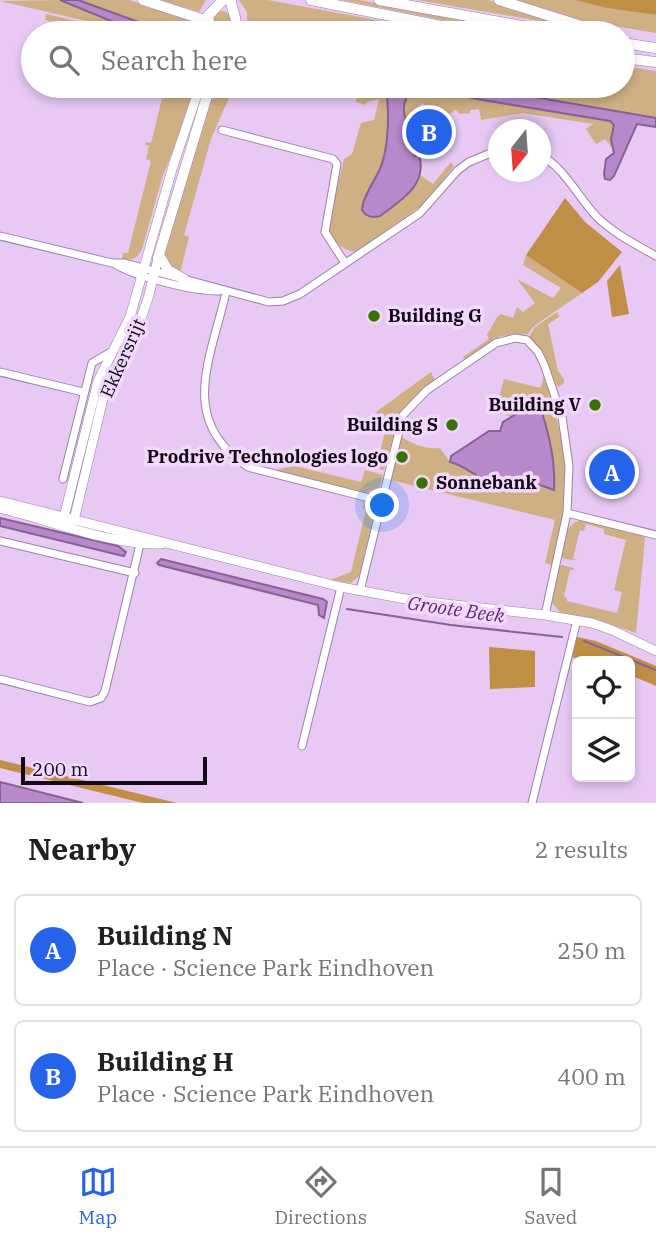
<!DOCTYPE html>
<meta charset="utf-8">
<style>
body{margin:0;font-family:"IBM Plex Serif",serif;background:#f2f2f2;color:#202124}
.controls{position:absolute;right:21px;bottom:21px;display:grid;overflow:hidden;border-radius:10px;box-shadow:0 4px 10px #0003}
.controls button{width:63px;height:63px;display:grid;place-items:center;padding:0;border:0;border-bottom:2px solid #e0e0e0;background:#fff;color:#202124;font:35px sans-serif}
.compass{position:absolute;left:488px;top:119px;width:63px;height:63px;border-radius:50%;background:#fff;box-shadow:0 4px 10px #0003;rotate:197deg}
.scale{position:absolute;left:21px;bottom:18px;width:186px;box-sizing:border-box;padding-left:7px;border:4px solid #130917;border-top:0;font-size:19px;line-height:24px;white-space:nowrap;color:#130917;-webkit-text-stroke:5px #f1d9fb;paint-order:stroke}
.you{position:absolute;left:383px;top:506px;width:24px;height:24px;margin:-18px;border:5px solid #fff;border-radius:50%;background:#1a73e8;box-shadow:0 0 0 10px #1a73e833}
.badge{display:grid;place-items:center;width:46px;height:46px;border-radius:50%;background:#2563eb;color:#fff;font-size:23px;font-weight:700}
.pin{position:absolute;translate:-50% -50%;border:4px solid #fff;box-shadow:0 2px 7px #0006}
.list{margin:0;padding:0;list-style:none}
h2{display:flex;justify-content:space-between;align-items:center;height:91px;margin:0;padding:0 28px;font-size:30px}
h2 small{font-size:23px;font-weight:400;color:#757577}
.list li{display:grid;grid-template-columns:46px 1fr auto;gap:21px;align-items:center;box-sizing:border-box;height:112px;margin:0 14px 14px;padding:0 14px;border:2px solid #e0e0e0;border-radius:10px}
.list b{display:block;font-size:26px;white-space:nowrap}
.list p{margin:0;font-size:23px;white-space:nowrap;color:#757577}
.list em{font-size:23px;font-style:normal;color:#757577}
.icon{flex:none;width:38px;height:38px;fill:none;stroke:currentColor;stroke-width:2;stroke-linecap:round;stroke-linejoin:round}
.map{position:relative;flex:none;width:656px;height:803px;overflow:hidden}
.search{position:absolute;background:#fff;box-shadow:0 4px 10px #0003;left:21px;right:21px;top:21px;height:77px;display:flex;align-items:center;gap:18px;box-sizing:border-box;padding:0 24px;border-radius:38px;color:#757577;font-size:26px}
.sheet{height:343px;background:#fff}
nav{display:flex;justify-content:space-around;align-items:center;box-sizing:border-box;height:98px;border-top:2px solid #e0e0e0;background:#fff;font-size:19px;color:#757577}
nav a{display:grid;justify-items:center;gap:4px}
nav .on{color:#2563eb}
.map>svg:first-child{display:block}
.green{fill:#cfb085}
.forest{fill:#bf8f46}
.water{fill:#b788ca;stroke:#866294;stroke-width:2}
.lines{fill:none;stroke-linecap:round;stroke-linejoin:round}
.stream{stroke:#866294;stroke-width:2}
.minor-casing{stroke:#9b80a7;stroke-width:9}
.major-casing{stroke:#9b80a7;stroke-width:10}
.highway-casing{stroke:#9b80a7;stroke-width:11}
.minor{stroke:#fff;stroke-width:7}
.major{stroke:#fff;stroke-width:9}
.highway{stroke:#fff;stroke-width:10}
.poi-dot{fill:#377204;stroke:#f1d9fb;stroke-width:2.5}
.labels{text-anchor:middle;stroke-width:7;stroke-linejoin:round;paint-order:stroke}
.poi-label{font-size:18px;font-weight:bold;fill:#130917;stroke:#f1d9fb;text-anchor:end}
.street-label{font-size:18px;fill:#130917;stroke:#f1d9fb}
.water-label{font-size:19px;font-style:italic;fill:#602675;stroke:#f1d9fb}
</style>
<div class="map">
<svg width="656" height="803" viewBox="0 0 656 803">
<rect width="100%" height="100%" fill="#e7c9f4"/>
<!-- green -->
<path class="green" d="M60,0L133,30L145,33H120L90,26L91,22L0,1Z
M78,0H129L193,21L205,33H169Z
M159,0H206L199,12Z
M239,0H268L447,33H351L247,24V12Z
M342,0H359L539,33L498,31Z
M417,0H488L581,28Z
M514,0H575L606,8L656,15V33L579,20Z
M213 20a9 9 0 1 1 18 0a9 9 0 1 1-18 0Z
M46,14L80,22L78,28L45,20Z
M623,66L656,71V118L470,86H623Z
M165,86H196L182,129L163,175L142,249C137,259 132,261 122,259L123,253H128L151,161L146,159L149,146L145,145L146,142L151,143Z
M213,86H234L211,139L184,235L189,237L180,273C170,269 166,262 164,252Z
M351,86H385L387,93C387,116 390,142 382,165C376,180 363,194 362,210L368,217L417,183L420,175L433,184L451,162L454,166L424,204L355,252C341,250 331,239 328,225L344,159L352,154L361,123L374,120L379,99L367,102L366,105L356,102L359,88Z
M413,86L477,99L610,121L614,125L612,148L605,139L596,144L586,129L593,124L523,113L481,120L479,109L470,110V113L459,114L456,110L442,119L434,118L423,103L413,110L425,130L417,135C401,119 399,105 413,86Z
M526,255L582,293L534,326L528,334L501,336L465,360L463,357L489,339L487,335L497,317L501,314L513,318L517,307L523,312L535,303L517,279L553,298L561,288L523,265Z
M557,312L559,317L548,324L558,371L564,379V383L559,387L556,385L538,347L529,337L535,327Z
M431,372L435,381C416,394 402,406 395,427L376,425L378,415L376,412Z
M544,375C558,418 569,460 565,505C564,525 556,545 552,565L545,563L555,520L390,480L400,436C411,443 425,450 440,448L450,462L467,468L474,475L494,484L510,487L530,483L554,490L553,465L537,401L512,417L495,412L504,379L541,388Z
M385,432L394,434L384,470L376,468Z
M295,466L361,482L365,470L383,475L379,488L366,493L275,470Z
M364,501C371,505 374,508 374,516L359,576L351,583L330,580L351,572L366,510L362,508Z
M581,520L642,535L645,538L636,633L594,619L561,613L552,603L559,566L562,565L574,568V570H570L564,596L567,598V601L617,613L622,592L614,590L626,540L604,534V529L586,524L584,531L580,530L573,558L577,560L564,559L562,556C565,540 564,525 581,520Z"/>
<!-- forest -->
<path class="forest" d="M575,0H656V15L606,8Z
M565,198L585,222L622,252L598,282L582,293L526,255Z
M620,265L629,314L612,317L607,281Z
M577,637L596,641L656,666V686L630,675V661H589L572,657Z
M489,647L535,651V687L490,689Z
M0,760L177,803H143L0,768Z"/>
<!-- water -->
<path class="water" d="M60,0H78L169,33H145L133,30Z
M385,86H470L656,118V127L637,124L614,176L610,180L605,179L604,174L606,159L614,153L611,139L614,125L610,121L477,99L414,86C399,104 401,119 417,135L407,143L415,156L419,155C428,185 401,200 380,216C371,218 367,217 362,210C363,196 374,182 380,169C389,148 390,108 385,86Z
M538,401C548,429 556,460 554,490C547,488 540,484 533,484C520,482 508,488 494,484C477,479 467,466 450,462L451,456L489,431H500L503,422Z
M0,518L118,546L126,552L124,556L119,555L0,526Z
M161,559L323,599L327,602L324,618L319,615L318,605L159,565L157,563Z
M0,782L83,803H0Z"/>
<g class="lines">
<!-- stream -->
<path class="stream" d="M347,609L451,625L562,637
M584,641L656,670"/>
<defs>
<path id="minor" d="M222,130L333,159L337,164L325,232L345,263
M540,155C564,167 578,197 596,216C613,233 635,244 656,256
M0,236L112,263H124L269,302L283,301L300,294L420,213L458,170L469,162L498,150
M113,263C135,277 193,291 219,291
M226,292C211,359 177,420 248,467L381,501
M0,372L83,392
M63,479L92,363L114,350
M567,513L656,535
M0,541L135,573
M360,591L403,415L427,390L496,343L515,338L527,340L538,352L544,364L562,417L569,466L567,513L545,615
M0,679L90,702L101,698L105,691L141,540
M302,746L341,587
M532,803L577,620"/>
<path id="major" d="M0,501L341,587L411,600L545,615L592,623L612,630L656,651
M0,508C49,520 113,546 162,544
M71,522L74,520L103,399L135,337L149,295L158,258
M66,525L64,517L98,381L130,317L173,166L200,86"/>
<path id="highway" d="M143,0L208,21
M311,0L477,33
M379,0L561,33
M499,0L604,33
M234,28L273,33
M218,33L210,26L208,16L223,0
M227,33C244,23 231,14 231,0
M623,43L656,48
M623,58L656,62
M159,255L168,270L184,279
M158,258L210,86"/>
</defs>
<!-- minor casing -->
<use href="#minor" class="minor-casing"/>
<!-- major casing -->
<use href="#major" class="major-casing"/>
<!-- highway casing -->
<use href="#highway" class="highway-casing"/>
<!-- minor -->
<use href="#minor" class="minor"/>
<!-- major -->
<use href="#major" class="major"/>
<!-- highway -->
<use href="#highway" class="highway"/>
</g>
<!-- markers -->
<g class="poi-dot">
<circle cx="374" cy="316" r="7"/>
<circle cx="595" cy="405" r="7"/>
<circle cx="452" cy="425" r="7"/>
<circle cx="402" cy="457" r="7"/>
<circle cx="422" cy="483" r="7"/>
</g>
<g class="labels">
<!-- poi labels -->
<g class="poi-label">
<text x="388" y="322" text-anchor="start">Building G</text>
<text x="581" y="411">Building V</text>
<text x="438" y="431">Building S</text>
<text x="388" y="463">Prodrive Technologies logo</text>
<text x="436" y="489" text-anchor="start">Sonnebank</text>
</g>
<!-- street labels -->
<g class="street-label">
<text transform="translate(123 358) rotate(-66)" y="6">Ekkersrijt</text>
</g>
<!-- water labels -->
<g class="water-label">
<text transform="translate(456 609) rotate(8)" y="7">Groote Beek</text>
</g>
</g>
</svg>
<div class="controls">
<button><svg class="icon" aria-label="locate" viewBox="0 0 24 24"><circle cx="12" cy="12" r="6"/><path d="M12 2v4M12 18v4M2 12h4M18 12h4"/></svg></button>
<button><svg class="icon" aria-label="layers" viewBox="0 0 24 24"><path d="M12 4l9 5-9 5-9-5zM3 14l9 5 9-5"/></svg></button>
</div>
<svg class="compass" viewBox="-18 -18 36 36"><path d="M0-13l5 13h-10z" fill="#e53935"/><path d="M0 13l5-13h-10z" fill="#757577"/></svg>
<div class="scale">200 m</div>
<div class="you"></div>
<div class="pin badge" style="left:612px;top:472px">A</div>
<div class="pin badge" style="left:429px;top:132px">B</div>
<div class="search"><svg class="icon" aria-label="search" viewBox="0 0 24 24"><circle cx="10" cy="10" r="6"/><path d="M15 15l6 6"/></svg>Search here</div>
</div>
<section class="sheet">
<h2>Nearby<small>2 results</small></h2>
<ul class="list">
<li><span class="badge">A</span><div><b>Building N</b><p>Place · Science Park Eindhoven</p></div><em>250 m</em></li>
<li><span class="badge">B</span><div><b>Building H</b><p>Place · Science Park Eindhoven</p></div><em>400 m</em></li>
</ul>
</section>
<nav>
<a class="on"><svg class="icon" aria-label="map" viewBox="0 0 24 24"><path d="M3 6l6-2 6 2 6-2v14l-6 2-6-2-6 2zM9 4v14M15 6v14"/></svg>Map</a>
<a><svg class="icon" aria-label="directions" viewBox="0 0 24 24"><path d="M12 3l9 9-9 9-9-9zM9 14v-3h6M13 9l2 2-2 2"/></svg>Directions</a>
<a><svg class="icon" aria-label="saved" viewBox="0 0 24 24"><path d="M7 4h10v16l-5-4-5 4z"/></svg>Saved</a>
</nav>
